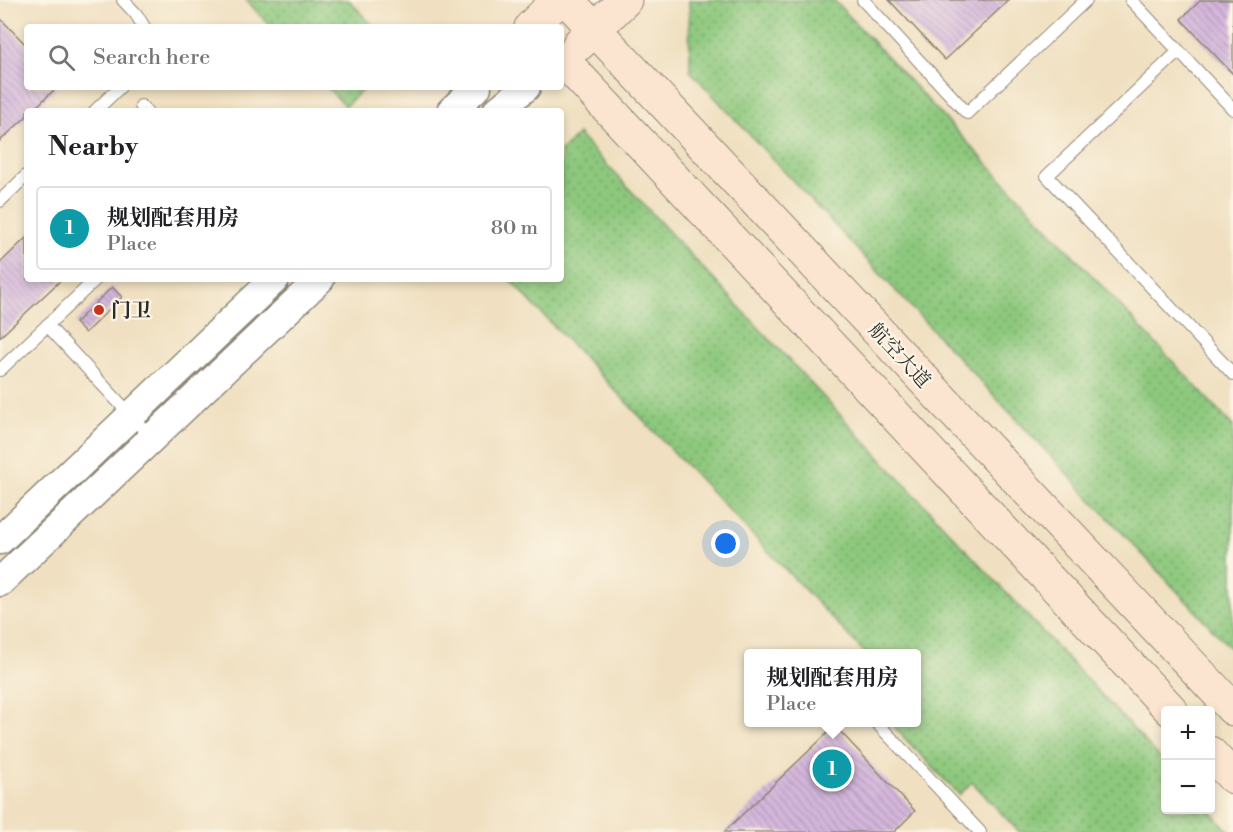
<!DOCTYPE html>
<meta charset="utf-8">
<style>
body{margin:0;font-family:"Libre Bodoni","Noto Serif SC",serif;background:#f2f2f2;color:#202124}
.controls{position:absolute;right:18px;bottom:18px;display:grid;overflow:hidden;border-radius:6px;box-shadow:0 3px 9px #0003}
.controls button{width:54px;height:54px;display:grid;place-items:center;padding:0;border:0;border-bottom:2px solid #e0e0e0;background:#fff;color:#202124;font:30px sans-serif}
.you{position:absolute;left:726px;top:544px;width:21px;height:21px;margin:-15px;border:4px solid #fff;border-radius:50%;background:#1a73e8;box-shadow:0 0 0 9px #1a73e833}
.badge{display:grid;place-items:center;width:39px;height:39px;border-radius:50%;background:#b45309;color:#fff;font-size:20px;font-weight:700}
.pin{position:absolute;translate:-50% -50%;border:3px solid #fff;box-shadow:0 2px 6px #0006}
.popup{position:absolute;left:744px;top:649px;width:177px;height:78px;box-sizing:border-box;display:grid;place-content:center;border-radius:6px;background:#fff;filter:drop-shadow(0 2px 4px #0005);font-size:20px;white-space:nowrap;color:#757577}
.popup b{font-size:22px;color:#202124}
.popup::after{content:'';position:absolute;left:50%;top:100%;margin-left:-12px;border:12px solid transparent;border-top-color:#fff}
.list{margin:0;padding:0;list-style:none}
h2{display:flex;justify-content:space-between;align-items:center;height:78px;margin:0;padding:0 24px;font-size:26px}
h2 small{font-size:20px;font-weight:400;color:#757577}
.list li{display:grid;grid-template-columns:39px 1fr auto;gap:18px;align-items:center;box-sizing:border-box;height:84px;margin:0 12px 12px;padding:0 12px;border:2px solid #e0e0e0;border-radius:6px}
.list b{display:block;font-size:22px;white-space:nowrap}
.list p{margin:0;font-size:20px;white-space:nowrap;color:#757577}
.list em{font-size:20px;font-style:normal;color:#757577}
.icon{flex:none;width:33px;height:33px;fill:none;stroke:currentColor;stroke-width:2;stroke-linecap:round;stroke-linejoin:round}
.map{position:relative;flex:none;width:1233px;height:832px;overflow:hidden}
.search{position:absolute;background:#fff;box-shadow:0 3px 9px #0003;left:24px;top:24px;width:540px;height:66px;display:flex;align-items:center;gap:15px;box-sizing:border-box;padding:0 21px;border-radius:6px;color:#757577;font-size:22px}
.panel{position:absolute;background:#fff;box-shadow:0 3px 9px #0003;left:24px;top:108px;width:540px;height:174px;border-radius:6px}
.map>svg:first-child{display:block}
.grass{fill:url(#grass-dots);stroke:#5c7a54;stroke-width:1.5}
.building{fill:url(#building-back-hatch)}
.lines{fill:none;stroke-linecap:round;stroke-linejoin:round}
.service-casing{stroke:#8e8676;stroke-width:14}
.tertiary-casing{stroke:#8e8676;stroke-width:31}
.secondary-casing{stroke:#8e8676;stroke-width:35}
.service{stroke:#fff;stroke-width:12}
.tertiary{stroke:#fff;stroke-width:28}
.secondary{stroke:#fce5d0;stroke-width:33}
.poi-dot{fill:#c8321e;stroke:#fcf5e5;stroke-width:2}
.labels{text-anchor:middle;stroke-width:4.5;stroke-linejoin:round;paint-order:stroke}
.poi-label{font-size:20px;font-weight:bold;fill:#2b2b2b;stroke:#fcf5e5;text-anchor:start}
.street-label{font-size:20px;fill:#2b2b2b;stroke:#fcf5e5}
</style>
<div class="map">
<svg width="1233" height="832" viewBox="0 0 1233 832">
<defs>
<pattern id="grass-dots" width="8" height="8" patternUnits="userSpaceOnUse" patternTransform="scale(1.5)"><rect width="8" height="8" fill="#8dc87d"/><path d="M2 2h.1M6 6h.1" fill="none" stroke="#73a367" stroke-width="1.8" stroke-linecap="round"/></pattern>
<pattern id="building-back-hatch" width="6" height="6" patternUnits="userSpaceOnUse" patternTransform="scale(1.5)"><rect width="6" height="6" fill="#d5b7dd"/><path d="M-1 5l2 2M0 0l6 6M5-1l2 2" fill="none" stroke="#ad95b3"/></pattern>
</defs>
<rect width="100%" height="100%" fill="#fcf5e5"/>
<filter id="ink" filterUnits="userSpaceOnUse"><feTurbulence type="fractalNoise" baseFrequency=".0167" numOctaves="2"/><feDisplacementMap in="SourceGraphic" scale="12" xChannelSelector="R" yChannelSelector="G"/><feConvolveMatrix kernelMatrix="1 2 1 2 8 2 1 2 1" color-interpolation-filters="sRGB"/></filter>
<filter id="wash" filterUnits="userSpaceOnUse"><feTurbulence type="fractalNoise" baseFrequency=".008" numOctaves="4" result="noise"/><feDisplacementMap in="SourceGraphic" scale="24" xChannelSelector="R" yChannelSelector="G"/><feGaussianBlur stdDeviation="1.35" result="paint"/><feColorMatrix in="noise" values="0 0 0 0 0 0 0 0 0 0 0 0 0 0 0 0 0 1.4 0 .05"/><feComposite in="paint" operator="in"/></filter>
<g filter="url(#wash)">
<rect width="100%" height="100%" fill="#f0e0c1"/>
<!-- grass -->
<path class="grass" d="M246,0H349L374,27H271Z
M689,0H834L1233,426V651L690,71Z
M327,87H366L345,106Z
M578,134L1165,763L1166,810H1209L1230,832H1019L972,782L959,795L890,723L916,722V654L865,653L509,279H561V151Z"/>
<g id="blocks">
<!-- building -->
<path class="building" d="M889,0H1009L945,60Z
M1201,0H1233V74L1181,19Z
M0,18L27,46V87H57L32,111H27V116L0,141Z
M27,237V279H62L0,337V263Z
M112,287L122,297L85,333L75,323Z
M835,726L915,811L894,832H724Z"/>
</g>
</g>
<g filter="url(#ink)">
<use href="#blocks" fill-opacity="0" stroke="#8e8676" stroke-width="1.5"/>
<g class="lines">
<defs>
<path id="service" d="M123,0L136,14L144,27
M863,0L967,113L1086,0
M1131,0L1233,109
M1179,51L1047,176L1233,374
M141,106L146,111
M95,111L120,87
M0,201L27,175
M47,325L152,438
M0,370L96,279
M876,722L980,832"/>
<path id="tertiary" d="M451,111L477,87
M497,111L526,87
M0,540L275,279
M0,582L320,279"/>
<path id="secondary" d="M567,0L1233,709
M531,27L558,0
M579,44L625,0
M561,58L1171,710
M1210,753L1233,777"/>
</defs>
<!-- service casing -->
<use href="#service" class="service-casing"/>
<!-- tertiary casing -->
<use href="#tertiary" class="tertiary-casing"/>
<!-- secondary casing -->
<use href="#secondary" class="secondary-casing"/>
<!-- service -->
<use href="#service" class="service"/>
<!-- tertiary -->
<use href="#tertiary" class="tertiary"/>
<!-- secondary -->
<use href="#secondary" class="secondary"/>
</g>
</g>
<!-- markers -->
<circle class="poi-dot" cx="99" cy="310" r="6"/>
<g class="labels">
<!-- poi labels -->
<g class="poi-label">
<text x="111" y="317">门卫</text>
</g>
<!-- street labels -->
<g class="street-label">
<text transform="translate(900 355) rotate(47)" y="7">航空大道</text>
</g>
</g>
</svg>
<div class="controls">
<button>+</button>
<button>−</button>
</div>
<div class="you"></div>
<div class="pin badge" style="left:832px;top:769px;background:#0f9aa8">1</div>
<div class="popup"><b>规划配套用房</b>Place</div>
<div class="search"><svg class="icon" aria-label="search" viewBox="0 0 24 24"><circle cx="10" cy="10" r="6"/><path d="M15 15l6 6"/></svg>Search here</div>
<section class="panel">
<h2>Nearby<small></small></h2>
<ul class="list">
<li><span class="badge" style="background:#0f9aa8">1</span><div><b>规划配套用房</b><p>Place</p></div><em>80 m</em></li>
</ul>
</section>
</div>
